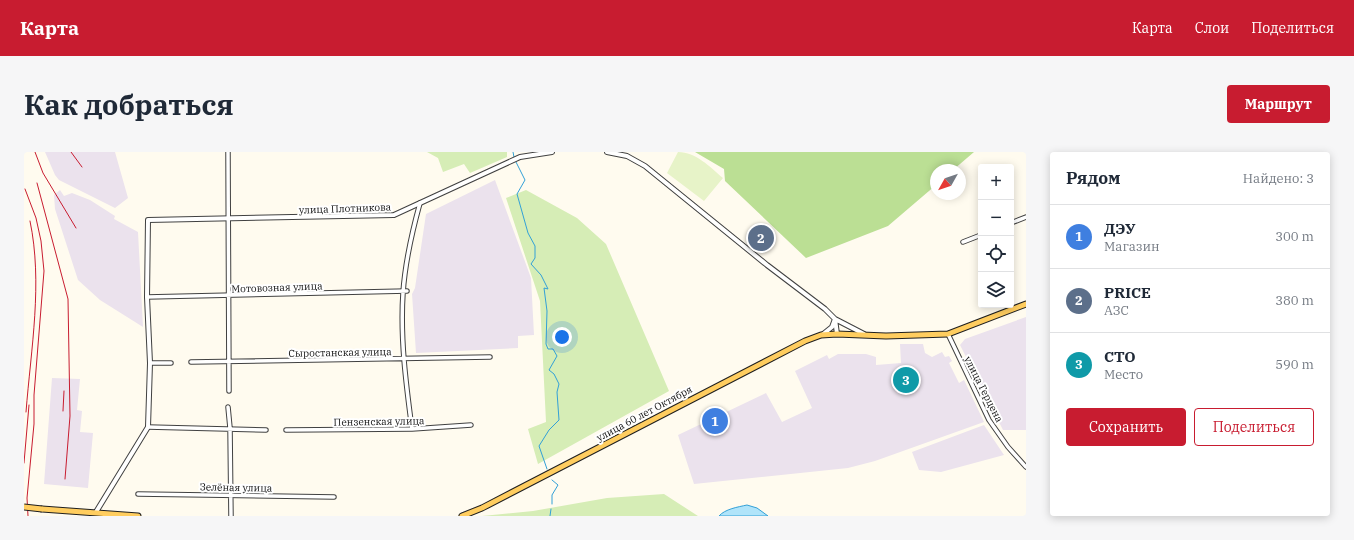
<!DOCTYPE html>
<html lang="ru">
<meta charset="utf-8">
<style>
body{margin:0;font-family:"IBM Plex Serif",serif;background:#f6f6f7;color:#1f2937}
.controls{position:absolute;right:12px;top:12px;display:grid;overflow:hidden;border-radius:4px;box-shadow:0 2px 10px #0003}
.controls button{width:36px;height:36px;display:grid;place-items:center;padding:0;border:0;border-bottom:1px solid #e0e1e3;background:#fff;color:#1f2937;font:20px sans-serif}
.compass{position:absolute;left:906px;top:12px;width:36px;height:36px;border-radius:50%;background:#fff;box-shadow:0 2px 10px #0003;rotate:230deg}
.you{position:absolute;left:538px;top:185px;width:14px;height:14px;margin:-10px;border:3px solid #fff;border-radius:50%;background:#1a73e8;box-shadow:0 0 0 6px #1a73e833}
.badge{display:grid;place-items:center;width:26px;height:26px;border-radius:50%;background:#c81c30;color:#fff;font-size:13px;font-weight:700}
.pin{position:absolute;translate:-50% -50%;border:2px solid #fff;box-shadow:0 1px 4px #0006}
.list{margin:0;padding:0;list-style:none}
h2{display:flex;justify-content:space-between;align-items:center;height:52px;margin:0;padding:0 16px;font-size:17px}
h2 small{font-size:13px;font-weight:400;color:#747a83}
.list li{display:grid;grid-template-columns:26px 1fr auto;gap:12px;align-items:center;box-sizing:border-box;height:64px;padding:0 16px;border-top:1px solid #e0e1e3}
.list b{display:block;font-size:15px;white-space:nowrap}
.list p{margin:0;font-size:13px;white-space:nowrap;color:#747a83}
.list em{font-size:13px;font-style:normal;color:#747a83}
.actions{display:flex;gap:8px;padding:12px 16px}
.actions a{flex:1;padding:9px 0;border:1px solid #c81c30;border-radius:4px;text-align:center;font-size:14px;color:#c81c30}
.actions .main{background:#c81c30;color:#fff}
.icon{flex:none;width:22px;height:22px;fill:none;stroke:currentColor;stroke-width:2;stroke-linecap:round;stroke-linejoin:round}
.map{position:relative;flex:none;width:1002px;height:364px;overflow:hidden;border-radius:4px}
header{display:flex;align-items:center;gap:24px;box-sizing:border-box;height:56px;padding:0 20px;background:#c81c30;color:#fff}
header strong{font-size:19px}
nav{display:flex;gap:22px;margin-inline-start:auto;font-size:14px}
.intro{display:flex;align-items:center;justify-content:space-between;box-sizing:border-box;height:96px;padding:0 24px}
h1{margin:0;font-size:28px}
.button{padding:10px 18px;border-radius:4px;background:#c81c30;color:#fff;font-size:14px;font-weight:700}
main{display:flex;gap:24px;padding:0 24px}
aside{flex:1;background:#fff;border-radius:4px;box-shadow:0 2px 10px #0003}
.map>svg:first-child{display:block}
.industrial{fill:#ebe2ed}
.green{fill:#d6edb6}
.forest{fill:#bbdf94}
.pitch{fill:#e7f3c8}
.water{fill:#b0e4fa;stroke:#32a0d7}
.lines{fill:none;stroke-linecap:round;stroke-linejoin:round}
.stream{stroke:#32a0d7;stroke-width:1}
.minor-casing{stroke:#414141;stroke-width:5.5}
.tertiary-casing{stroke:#414141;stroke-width:6}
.primary-casing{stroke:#1f1f1f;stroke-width:7}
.minor{stroke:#fff;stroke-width:3.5}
.tertiary{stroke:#fff;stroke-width:4}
.primary{stroke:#ffcd5f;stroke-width:5}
.rail{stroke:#c81c30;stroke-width:1}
.primary-bridge-casing{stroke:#1f1f1f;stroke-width:7;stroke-linecap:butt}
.primary-bridge{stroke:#ffcd5f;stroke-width:5}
.labels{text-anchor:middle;stroke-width:4;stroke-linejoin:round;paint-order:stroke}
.street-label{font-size:10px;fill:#0e0e0e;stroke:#fff}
</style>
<header>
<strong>Карта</strong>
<nav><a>Карта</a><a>Слои</a><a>Поделиться</a></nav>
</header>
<div class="intro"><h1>Как добраться</h1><a class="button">Маршрут</a></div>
<main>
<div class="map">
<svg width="1002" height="364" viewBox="0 0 1002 364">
<rect width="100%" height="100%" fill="#fffbef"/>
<!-- industrial -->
<path class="industrial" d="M21,0H91L104,46L91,56L35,28L31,23Z
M471,28L507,126L510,183L494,184V196L392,201L388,142L391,136L402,62Z
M36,38L40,44L48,41L66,48L91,64L90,67L114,80L119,175L76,148L54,128L31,57L30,43Z
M1002,165V278H979L936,193L941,187Z
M876,192H899L901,201L908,205L918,200L921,205L925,204L928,209L925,211L935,231L940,228L960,270L851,309L824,316L670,332L654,283L742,241L758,270L788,256L771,219L803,203L805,207L814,202H842L852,205V213L877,211Z
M28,226L56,227L53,258L58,259L56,280L69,281L64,336L20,332Z
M960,273L980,303L917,320L895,318L888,300Z"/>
<!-- green -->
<path class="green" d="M403,0H483V5L446,21L440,12L419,20L414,6Z
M502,38L553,66L582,92L645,239L514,312L504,277L522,270L516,149L482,46Z
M640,342L674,364H458L509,359L583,346Z"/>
<!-- forest -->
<path class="forest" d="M671,0H950L929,18H912V33L864,74L782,106L701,29L700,17Z"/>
<!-- pitch -->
<path class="pitch" d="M654,0C672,0 686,15 699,26L680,49L643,21Z"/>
<!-- water -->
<path class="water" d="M723,353L733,356L744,364H695C701,357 714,355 723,353Z"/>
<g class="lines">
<!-- stream -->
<path class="stream" d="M489,0L490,5
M491,8L501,28L493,42L504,81L511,94V106L507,112L517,123L524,137L520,136L523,159L522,192L524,197H529L533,204L525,218L530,222L535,232L533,240L535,268L525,278L515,294L523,317
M528,352V343L534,333L528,328
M526,364L527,357"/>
<defs>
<path id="minor" d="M204,0L205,239
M987,71L1002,65
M939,90L957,83
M123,145L383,139
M924,182L965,268L984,295L1002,315
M167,210L466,205
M126,211H147
M204,255L206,276L207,364
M124,275L242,278
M388,277C382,232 376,186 379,141C381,111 388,80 396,51
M262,278L388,277L447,273
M114,342L310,345"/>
<path id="tertiary" d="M583,0L603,4L621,14L743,113L801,157L811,167L813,182
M798,183L808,175L811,167L840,182
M72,360L124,275L126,211L123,145L124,68L370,63L496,5L528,0"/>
<path id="primary" d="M18,357L114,364
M438,364L458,356L781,189L797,183L813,182L862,184L924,182L1002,152"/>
</defs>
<!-- minor casing -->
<use href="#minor" class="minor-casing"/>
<!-- tertiary casing -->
<use href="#tertiary" class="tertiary-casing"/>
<!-- primary casing -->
<use href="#primary" class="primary-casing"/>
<!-- minor -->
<use href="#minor" class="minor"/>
<!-- tertiary -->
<use href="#tertiary" class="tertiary"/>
<!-- primary -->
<use href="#primary" class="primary"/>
<!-- rail -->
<path class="rail" d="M11,0L19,21L52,76
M47,0L58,15
M13,31L44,147L46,264L41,327
M1,37L12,66L17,89L20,119L10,243V272L3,346L4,364
M39,259L40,239
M2,260C7,196 19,131 6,69
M0,311L5,253"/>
<defs>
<path id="primary-bridge" d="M0,355L18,357"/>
</defs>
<!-- primary-bridge casing -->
<use href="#primary-bridge" class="primary-bridge-casing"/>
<!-- primary-bridge -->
<use href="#primary-bridge" class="primary-bridge"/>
</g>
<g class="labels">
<!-- street labels -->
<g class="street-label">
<text transform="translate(321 56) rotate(-2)" y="4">улица Плотникова</text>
<text transform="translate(253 135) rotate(-2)" y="4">Мотовозная улица</text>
<text transform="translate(316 200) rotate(-1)" y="4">Сыростанская улица</text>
<text transform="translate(960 237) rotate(63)" y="4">улица Герцена</text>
<text transform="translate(620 261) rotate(-28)" y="4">улица 60 лет Октября</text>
<text transform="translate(355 269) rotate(-1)" y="4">Пензенская улица</text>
<text transform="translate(212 335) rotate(1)" y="4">Зелёная улица</text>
</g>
</g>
</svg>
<div class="controls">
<button>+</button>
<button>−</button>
<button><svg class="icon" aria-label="locate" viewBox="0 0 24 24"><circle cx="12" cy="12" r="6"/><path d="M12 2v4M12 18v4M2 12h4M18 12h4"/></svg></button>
<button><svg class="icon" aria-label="layers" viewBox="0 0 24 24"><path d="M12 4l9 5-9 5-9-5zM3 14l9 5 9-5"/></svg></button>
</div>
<svg class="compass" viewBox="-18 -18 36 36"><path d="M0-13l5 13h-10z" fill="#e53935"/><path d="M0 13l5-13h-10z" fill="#747a83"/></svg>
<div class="you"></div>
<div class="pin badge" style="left:691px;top:269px;background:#3f7fe0">1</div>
<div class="pin badge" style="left:737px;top:86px;background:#5c6f8a">2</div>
<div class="pin badge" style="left:882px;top:228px;background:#0f9aa8">3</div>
</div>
<aside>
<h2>Рядом<small>Найдено: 3</small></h2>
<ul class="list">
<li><span class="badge" style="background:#3f7fe0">1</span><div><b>ДЭУ</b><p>Магазин</p></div><em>300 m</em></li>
<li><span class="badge" style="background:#5c6f8a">2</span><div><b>PRICE</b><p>АЗС</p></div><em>380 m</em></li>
<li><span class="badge" style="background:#0f9aa8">3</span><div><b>СТО</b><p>Место</p></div><em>590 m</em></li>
</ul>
<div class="actions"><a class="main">Сохранить</a><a>Поделиться</a></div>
</aside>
</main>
